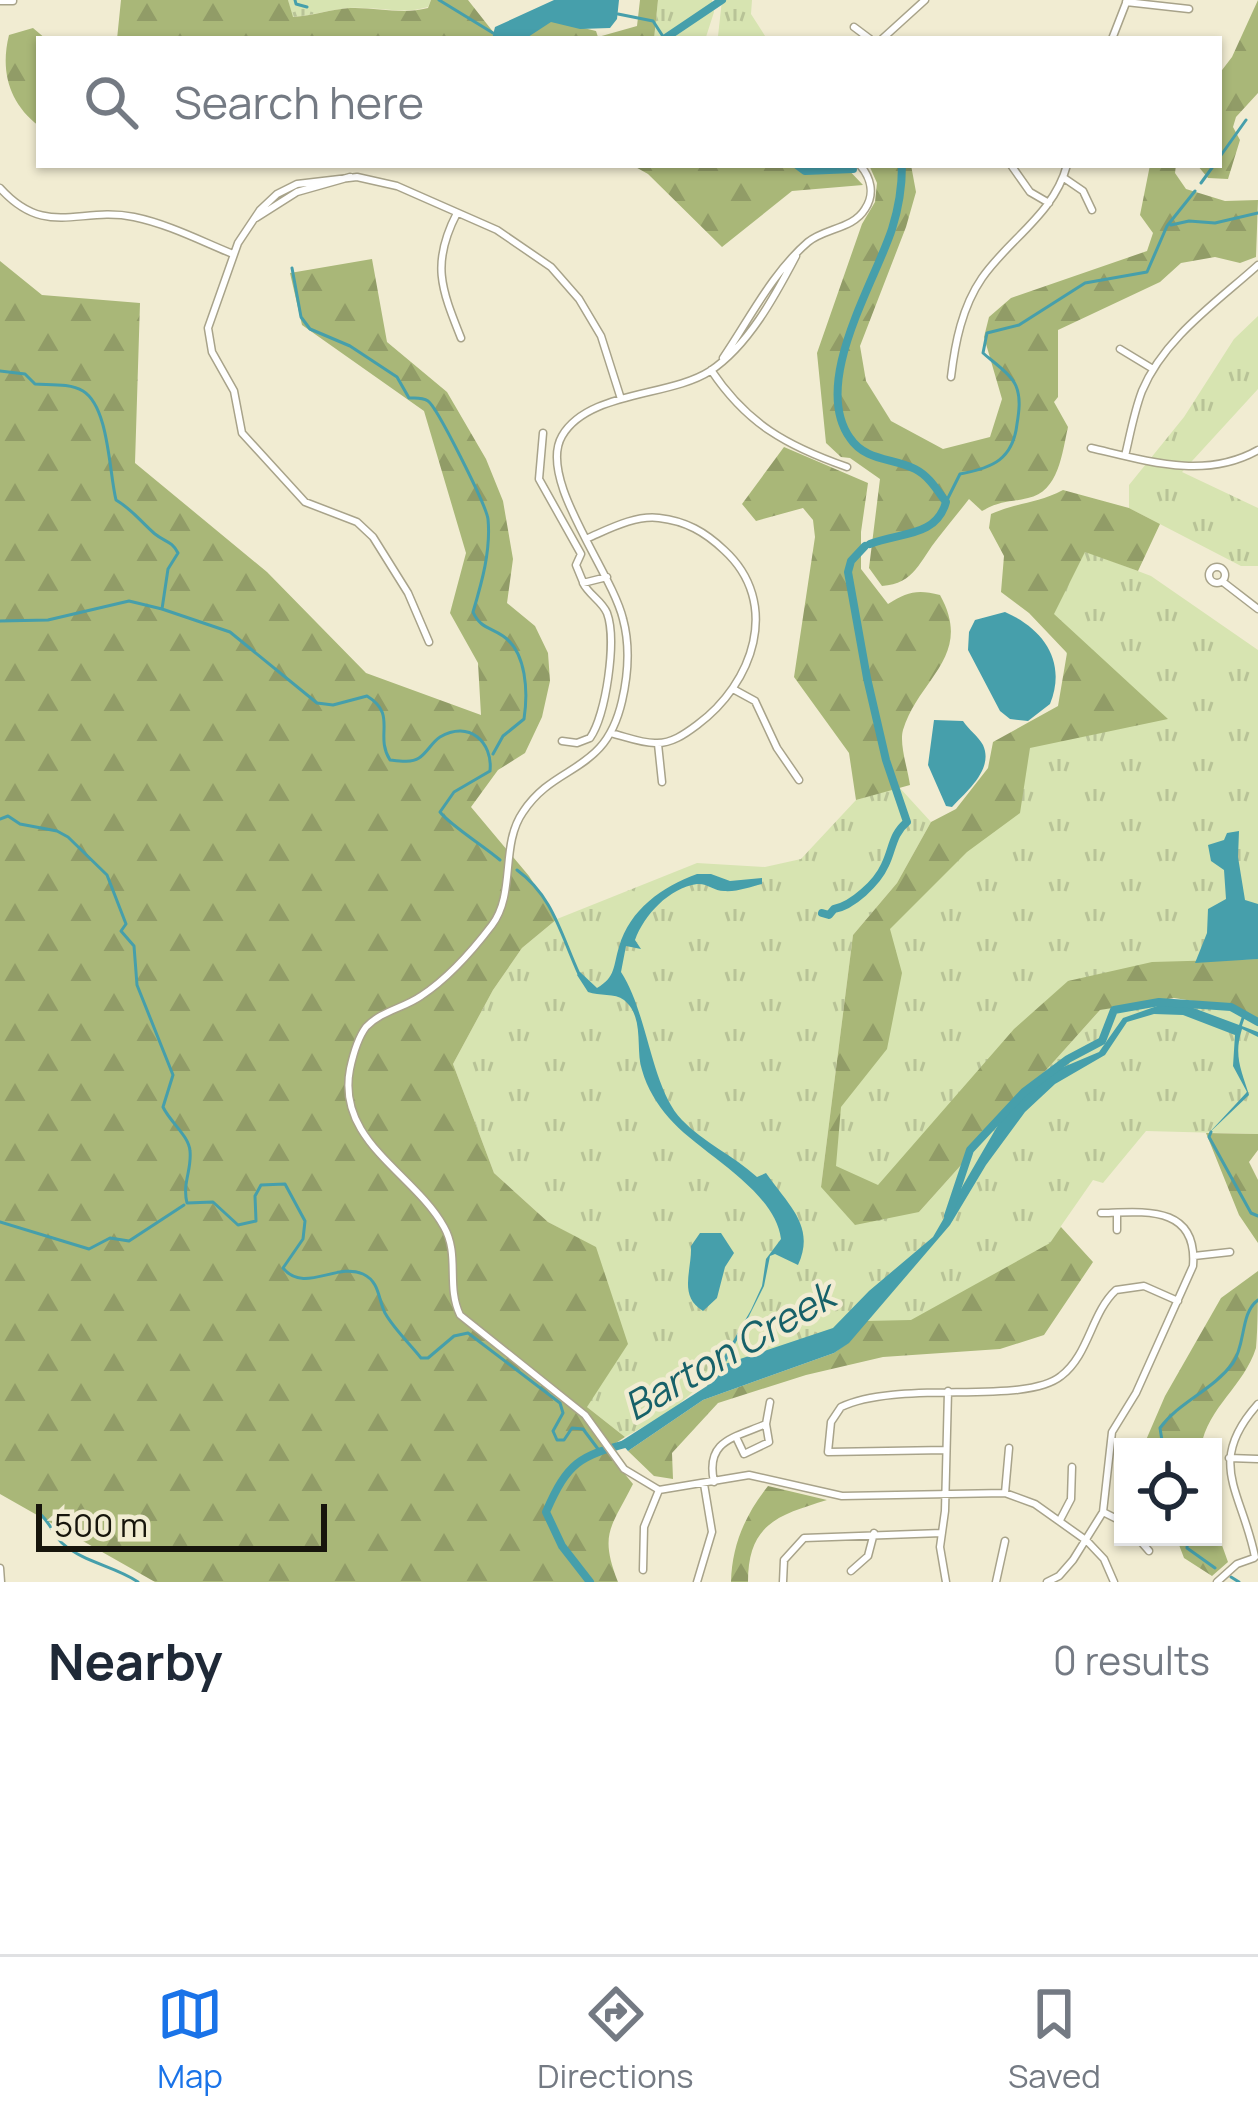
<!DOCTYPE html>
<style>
body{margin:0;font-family:Manrope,sans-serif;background:#f6f6f7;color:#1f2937}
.controls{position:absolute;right:36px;bottom:36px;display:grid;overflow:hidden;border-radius:0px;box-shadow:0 3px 9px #0004}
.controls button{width:108px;height:108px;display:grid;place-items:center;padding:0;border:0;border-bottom:3px solid #e0e1e3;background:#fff;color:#1f2937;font:60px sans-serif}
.scale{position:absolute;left:36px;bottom:30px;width:291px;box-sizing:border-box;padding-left:12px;border:6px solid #17150c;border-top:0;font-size:33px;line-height:42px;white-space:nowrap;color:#17150c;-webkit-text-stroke:9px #f1ecd2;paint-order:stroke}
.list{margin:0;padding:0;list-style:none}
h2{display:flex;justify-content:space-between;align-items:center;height:156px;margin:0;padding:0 48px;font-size:51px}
h2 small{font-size:39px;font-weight:400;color:#747a83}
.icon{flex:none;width:66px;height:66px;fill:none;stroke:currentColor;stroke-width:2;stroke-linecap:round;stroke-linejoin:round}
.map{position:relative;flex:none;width:1258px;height:1582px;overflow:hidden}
.search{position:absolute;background:#fff;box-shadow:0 3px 9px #0004;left:36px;right:36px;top:36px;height:132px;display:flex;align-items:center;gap:30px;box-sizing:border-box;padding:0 42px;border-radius:0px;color:#747a83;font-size:45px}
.sheet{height:372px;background:#fff}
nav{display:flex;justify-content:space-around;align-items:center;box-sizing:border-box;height:168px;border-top:3px solid #e0e1e3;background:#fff;font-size:33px;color:#747a83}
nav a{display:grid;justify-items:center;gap:6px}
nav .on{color:#1a73e8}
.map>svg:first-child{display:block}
.grass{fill:url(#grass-tufts)}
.forest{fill:url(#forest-firs)}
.water{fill:#469fab}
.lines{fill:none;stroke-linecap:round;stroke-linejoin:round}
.stream{stroke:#469fab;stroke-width:3}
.river{stroke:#469fab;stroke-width:8}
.minor-casing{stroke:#a8a38a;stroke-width:9}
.minor{stroke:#fff;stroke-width:6}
.labels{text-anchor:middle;stroke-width:9;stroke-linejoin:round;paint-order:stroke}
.water-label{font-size:39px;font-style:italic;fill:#176169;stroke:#f1ecd2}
</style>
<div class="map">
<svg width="1258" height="1582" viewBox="0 0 1258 1582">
<defs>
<pattern id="grass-tufts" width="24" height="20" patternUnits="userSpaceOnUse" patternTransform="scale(3)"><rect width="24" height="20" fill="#d7e4b1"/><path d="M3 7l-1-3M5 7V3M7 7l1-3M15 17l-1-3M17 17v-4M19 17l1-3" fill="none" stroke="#b8c397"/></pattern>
<pattern id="forest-firs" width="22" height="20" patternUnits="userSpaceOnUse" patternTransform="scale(3)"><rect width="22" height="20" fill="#a9b778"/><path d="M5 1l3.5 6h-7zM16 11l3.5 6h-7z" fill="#919c67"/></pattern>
</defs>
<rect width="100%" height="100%" fill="#f1ecd2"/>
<!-- grass -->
<path class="grass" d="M288,0H431L428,7C402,15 377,6 350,8C331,9 312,16 292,17Z
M658,0H712L714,12L706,37L654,39Z
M722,0H752L751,14L767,39H712L718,36Z
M1258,316V389L1182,472L1258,508V566H1241L1129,508V485L1184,417L1234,339Z
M1085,551L1151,576L1258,650V989L1073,999L881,1206L827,1171L879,920L1037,735L1080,693L1053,614Z
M899,787L931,822L897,883L853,935L821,1187L919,1212L1100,1010C1155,996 1206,995 1258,1020V1134L1146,1131L1103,1183L1093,1180L1061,1226L1055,1255L886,1351L839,1333L724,1365L670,1412L625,1437L587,1407L596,1248L548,1222L494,1173L453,1064L493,990L522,948L557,919L697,863L765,867L801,859L856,800Z"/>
<!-- forest -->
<path class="forest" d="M121,0H288L293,17C313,16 331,9 350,8C377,7 402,15 428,8L431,0H468L494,33L492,39H117Z
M640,0H658L654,39H519L551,20L596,31L598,37L637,26Z
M1258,0V93L1236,117L1233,127L1240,140L1228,179L1208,178L1197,165H1219V74L1232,57Z
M33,28L46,39H39V126C9,103 0,71 9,35Z
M632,165H844L863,185L792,191L722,247L648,174Z
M869,165H911L916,192L906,227L860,346L866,381L891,421L943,449L990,437L1002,399L984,337L989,317L1011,298L1147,251L1153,233L1140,215L1150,165H1176L1175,173L1186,189L1225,201L1258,200L1256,257L1240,263L1215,257L1181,263L1160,282L1058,330V397L1054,402L1068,427C1062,453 1059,492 1028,498C1007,503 1002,500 982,511L969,499C959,512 948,525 938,538C920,560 915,584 882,586L869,568L880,479L850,458L841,457L826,443L817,353L862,224L875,202L877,183Z
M372,259L387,342L447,392L486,459L503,501L513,559L507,603L535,626L548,653L550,681L542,717L525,753L498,770L471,807L529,876L557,919L522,948L493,990L453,1064L494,1173L548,1222L596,1247L628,1344L587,1407L625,1437L605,1450L633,1484C611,1528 599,1533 618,1582H155L0,1494V261L42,295L140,303L135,463L267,572L366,673L481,715L478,663L450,613L466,553L424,411L302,325L290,273Z
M784,447L868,483L861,532V569L888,604C907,592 917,589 940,595C974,656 919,678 903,730C899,744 908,770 910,785L856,800L849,753L794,677L815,537L813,520L803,508L756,521L742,504Z
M1063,490L1129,508L1160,524L1138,571L1085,552L1054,614L1168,719L1030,748L1020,813L967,852L890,929L902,973L887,1049L841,1107L836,1166L878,1185L1014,1029L1068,981L1152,962L1258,959V1020L1231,1007L1174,998L1100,1010L919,1212L855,1225L821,1187L853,935L897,883L931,822L956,809L988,768L993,742L1058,706L1067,653L1029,613L1001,592L1004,556L989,528L991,514C1018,502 1036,504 1063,490Z
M1206,1133L1258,1134V1150L1249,1162L1258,1180V1243L1239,1215Z
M1061,1227L1093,1262L1044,1335L1000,1349L883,1357L806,1375L718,1403L672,1453L673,1479L654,1476L628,1451L703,1400L834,1353L849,1342L865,1321L911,1320L1050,1243Z
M1258,1271C1258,1294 1258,1326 1256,1348C1244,1386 1208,1407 1201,1447H1143L1165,1396L1221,1298Z
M768,1486L827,1500C779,1515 748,1523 748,1582H731C732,1545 745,1515 768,1486Z
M1213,1520L1228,1562L1212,1576L1184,1558L1176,1537H1213Z"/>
<!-- water -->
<path class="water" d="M554,0H619L617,19L610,28L580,29L551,22L525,39H492L495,27Z
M1005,612C1044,629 1067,662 1050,704L1028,721L1010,719L1000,711L968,650L969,632L975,620Z
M934,720L963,721C969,730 978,736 983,745C994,769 967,791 952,807L946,806L928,765Z
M1239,831L1238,857L1245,900L1258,904V959L1195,963L1207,933L1208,909L1226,899L1224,870L1211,861L1208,845L1224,840L1227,833Z
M697,874H711L730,881L762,878V884C750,887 737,892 724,891C714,891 707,883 697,884C669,888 644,915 635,940L641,949L626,946L621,972C648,1013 651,1088 682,1120C703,1142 734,1156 757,1177L766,1173C788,1205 816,1226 798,1265L775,1254L770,1256L764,1286L725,1364L833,1328L869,1291L933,1237L998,1125L1021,1095L1054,1071L1099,1052L1123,1018L1160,1005L1188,1006L1258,1032V1037L1242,1029C1233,1056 1242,1071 1249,1095L1208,1134L1247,1092L1233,1066L1235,1035L1183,1015L1154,1014L1127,1022L1105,1055L1055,1084L1025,1112L986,1165L950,1225L849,1343L834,1353L703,1400L628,1451L620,1442L707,1386L751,1310L762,1286L766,1259L781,1239C775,1189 699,1153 669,1118C657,1104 647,1088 642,1070C635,1049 645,1017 624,1000C615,993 599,996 588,992L577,975L580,972L597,988C616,977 613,966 619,947C630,909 662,887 697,874Z
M700,1233H721L734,1253L725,1267L717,1298L703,1311C678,1296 692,1271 691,1246Z"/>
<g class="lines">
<!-- stream -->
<path class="stream" d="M295,0L296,4L307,7
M439,0L493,33
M618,14L653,21L664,38
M1219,158L1246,120
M1201,183L1214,165
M1171,225L1189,221L1215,223L1258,213
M292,268L301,317L310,329L350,346L397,377L409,398C416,398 422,397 428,401C437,407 486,505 488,519C491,550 482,582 473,612C480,628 490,627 503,636C527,652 528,693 524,719L503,736L493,754
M0,371L25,374L35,384C50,385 70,383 83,391C109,407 109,472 116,500C133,510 141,522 155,534C165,542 172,541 178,553L168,569L162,609L230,632L317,703L333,705L367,696C398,715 374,735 390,760C399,761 411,763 419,758C427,753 432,742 440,737C469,720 493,742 490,771L454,792L440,812C451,826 484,846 500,860
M946,502L960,474C993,468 1013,459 1017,424C1019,412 1021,398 1016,386C1011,374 993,362 983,353L987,333L1019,325L1085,283L1147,272L1167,226L1195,191
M0,621L48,620L129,601L162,609
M0,819L8,816L20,824L57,831L68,837L107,875L126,924L121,931L134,946L137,985L173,1075L163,1107C170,1122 189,1136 190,1151C192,1170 182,1183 187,1203L213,1202L238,1225L256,1221L255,1196L261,1185L285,1184L305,1221L303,1239L283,1268C304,1294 337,1262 363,1274C380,1282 378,1299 385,1313C394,1329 410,1344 421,1358H428L454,1336L468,1333L560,1403L563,1413L553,1431L557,1440H564L572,1428L583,1429L598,1449
M517,870C553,896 561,935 579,974
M1240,1027L1244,1015
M1211,1132L1209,1137L1251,1213L1258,1216
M0,1222L89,1249L110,1238L129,1241L184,1205
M1163,1447L1160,1428C1180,1401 1212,1391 1233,1363C1246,1344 1240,1313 1258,1300
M39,1513C50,1522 53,1534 62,1543C84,1563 115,1566 138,1582
M1188,1537L1187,1548L1215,1568
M1231,1577L1239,1582"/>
<!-- river -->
<path class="river" d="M664,39L722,0
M797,165L805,171L853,169
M870,544C899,532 936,538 946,502C937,490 929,476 915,469C893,458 865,461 850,438C811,383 874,284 892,229C899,207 902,187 902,165
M822,913L829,915L834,909C852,906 877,883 885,865C893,849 892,834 907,822L886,760L867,678L848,572L851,561L865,546
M948,1216L970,1150L1024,1092L1068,1059L1102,1041L1114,1010L1159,1002L1231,1007L1258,1022
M590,1582L562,1546L546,1512C568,1462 579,1456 629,1443"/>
<defs>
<path id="minor" d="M0,1H13
M1126,2L1189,9
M854,27L870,39
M882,39L925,0
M1112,39L1126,3
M1011,165L1030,192L1049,203
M1064,178L1083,191L1092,210
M0,188C46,239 79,206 134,217C168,224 201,241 233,254
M457,213C431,263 441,288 461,338
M256,218L297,192L350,177
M796,256C775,296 748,346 710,371C670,397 588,391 562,436C537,479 611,570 623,619C630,645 628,675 622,701C605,775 556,762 523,812C500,845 516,893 492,925C473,950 447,979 421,996C404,1008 381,1011 366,1027C357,1039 353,1055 350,1069C336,1141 414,1173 444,1227C460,1255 446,1286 460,1315L585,1415L624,1469L659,1490L749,1475L842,1496L1005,1493L1035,1504L1087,1541L1104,1559L1114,1582
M1120,349L1153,369
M723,358C749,320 772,273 808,242C825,228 853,229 865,209C875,194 871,178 860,165
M711,370C747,424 787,446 847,467
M951,377C955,343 962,307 982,278C1009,239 1054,214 1067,165
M543,433L539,479L581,554L576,565L583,582
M1091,448C1147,461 1205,480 1258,450
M1125,456C1130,435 1134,412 1142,391C1164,338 1217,302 1258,265
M588,538C609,529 635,515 659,518C686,521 705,532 724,550C782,603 753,684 697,725C685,734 671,744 655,743C640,743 624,736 610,733
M1209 575a8 8 0 1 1 16 0a8 8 0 1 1-16 0Z
M1223,582L1258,609
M429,642L408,593L373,537L357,522L305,502L242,433L234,391L212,352L208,328L238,243L260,210L277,194L297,184L357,177L397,186L497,230L551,267L579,299L601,336L621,399
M733,689L755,701L777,748L799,780
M562,741L577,743L590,738C606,715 617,640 607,613C602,601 589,595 583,583L607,577
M658,744L662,782
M1117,1213V1230
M1194,1256L1230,1252
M736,1437L744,1454L769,1442L766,1424L770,1402
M946,1450L828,1452L831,1422L841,1407C899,1379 1024,1406 1061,1376C1089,1355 1091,1313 1116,1290L1144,1286L1178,1301
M1229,1458L1258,1459
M714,1482C705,1440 734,1438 766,1424
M1005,1493L1009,1448
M1105,1513L1123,1522
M1060,1520L1071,1499L1072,1467
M1137,1537L1149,1551
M1255,1557C1242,1491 1205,1463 1258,1404
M0,1568L1,1582
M643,1570L644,1527L659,1490
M851,1571L868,1556L874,1533
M697,1582L712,1532L704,1484
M783,1582L784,1560L804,1538L942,1533
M946,1582L940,1547L945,1511L948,1391
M996,1582L1005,1541
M1047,1582L1059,1576L1073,1560L1103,1512L1112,1432L1136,1393L1193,1266C1198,1204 1142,1212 1101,1213
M1217,1582L1237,1564L1254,1558"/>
</defs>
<!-- minor casing -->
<use href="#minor" class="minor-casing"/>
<!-- minor -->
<use href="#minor" class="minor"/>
</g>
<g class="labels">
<!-- water labels -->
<g class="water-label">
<text transform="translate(729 1351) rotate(-30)" y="14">Barton Creek</text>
</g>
</g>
</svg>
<div class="controls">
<button><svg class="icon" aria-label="locate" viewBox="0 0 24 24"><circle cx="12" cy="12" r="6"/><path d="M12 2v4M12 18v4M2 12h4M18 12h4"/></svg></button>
</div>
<div class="scale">500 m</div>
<div class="search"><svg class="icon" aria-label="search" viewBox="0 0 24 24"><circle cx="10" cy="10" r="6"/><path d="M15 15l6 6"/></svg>Search here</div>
</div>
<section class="sheet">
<h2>Nearby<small>0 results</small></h2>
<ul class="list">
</ul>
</section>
<nav>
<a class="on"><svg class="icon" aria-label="map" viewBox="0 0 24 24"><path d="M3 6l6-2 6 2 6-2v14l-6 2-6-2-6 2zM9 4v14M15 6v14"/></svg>Map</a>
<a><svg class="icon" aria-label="directions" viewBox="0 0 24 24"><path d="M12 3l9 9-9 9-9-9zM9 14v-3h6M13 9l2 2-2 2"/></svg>Directions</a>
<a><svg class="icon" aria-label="saved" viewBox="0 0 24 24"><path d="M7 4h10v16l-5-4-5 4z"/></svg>Saved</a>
</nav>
